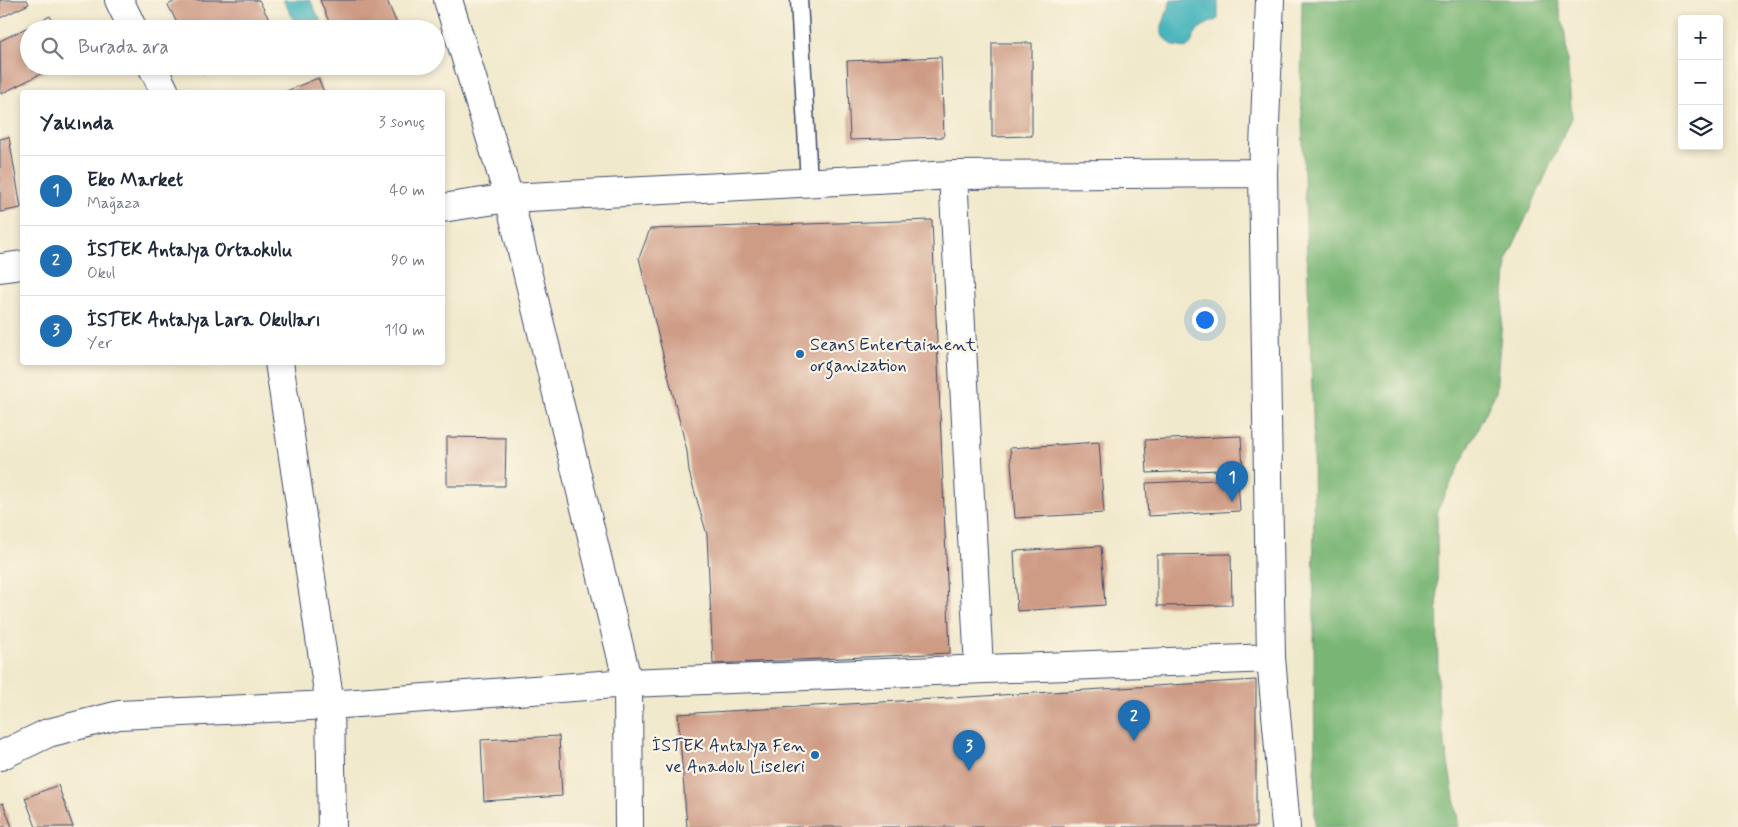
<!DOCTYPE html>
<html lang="tr">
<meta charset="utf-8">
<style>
body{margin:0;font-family:Mynerve,sans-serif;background:#f6f6f7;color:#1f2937}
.controls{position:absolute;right:15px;top:15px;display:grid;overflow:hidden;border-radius:5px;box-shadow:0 2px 8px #0003}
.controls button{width:45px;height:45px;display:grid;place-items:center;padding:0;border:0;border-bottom:1px solid #e0e1e3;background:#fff;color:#1f2937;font:25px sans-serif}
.you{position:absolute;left:1204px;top:319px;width:18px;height:18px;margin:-12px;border:4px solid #fff;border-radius:50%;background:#1a73e8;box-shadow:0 0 0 8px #1a73e833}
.badge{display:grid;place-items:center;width:32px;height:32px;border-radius:50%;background:#1f6fb2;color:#fff;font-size:16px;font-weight:700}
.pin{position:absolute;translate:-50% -41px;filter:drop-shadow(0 1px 2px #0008)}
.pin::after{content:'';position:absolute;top:26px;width:18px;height:15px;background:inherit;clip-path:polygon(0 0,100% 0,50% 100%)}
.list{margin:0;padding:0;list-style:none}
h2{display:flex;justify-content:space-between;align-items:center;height:65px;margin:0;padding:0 20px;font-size:21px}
h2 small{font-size:16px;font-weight:400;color:#747a83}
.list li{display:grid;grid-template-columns:32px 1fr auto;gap:15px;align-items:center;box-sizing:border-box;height:70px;padding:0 20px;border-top:1px solid #e0e1e3}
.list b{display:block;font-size:19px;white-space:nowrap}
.list p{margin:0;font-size:16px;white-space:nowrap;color:#747a83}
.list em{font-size:16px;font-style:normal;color:#747a83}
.icon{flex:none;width:28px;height:28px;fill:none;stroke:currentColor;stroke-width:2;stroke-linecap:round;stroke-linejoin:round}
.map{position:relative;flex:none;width:1738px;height:827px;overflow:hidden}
.search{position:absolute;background:#fff;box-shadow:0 2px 8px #0003;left:20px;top:20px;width:425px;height:55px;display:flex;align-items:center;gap:12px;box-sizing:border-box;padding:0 18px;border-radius:28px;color:#747a83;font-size:19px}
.panel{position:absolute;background:#fff;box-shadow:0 2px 8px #0003;left:20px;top:90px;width:425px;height:275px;border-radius:5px}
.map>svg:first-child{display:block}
.forest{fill:#79b675;stroke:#4a726a}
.water{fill:#44b4bb;stroke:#30728c}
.building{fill:#ce9b85}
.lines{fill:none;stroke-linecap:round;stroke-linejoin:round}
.service-casing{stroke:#3b4b6e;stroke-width:19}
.minor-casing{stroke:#3b4b6e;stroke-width:30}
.service{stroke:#fff;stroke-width:16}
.minor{stroke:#fff;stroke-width:28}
.poi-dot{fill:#1f6fb2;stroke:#fcf5e5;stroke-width:2}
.labels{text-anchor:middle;stroke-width:4.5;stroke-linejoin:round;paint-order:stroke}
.poi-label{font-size:18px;fill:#1b2f5e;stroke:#fcf5e5;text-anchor:start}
</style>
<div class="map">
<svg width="1738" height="827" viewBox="0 0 1738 827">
<rect width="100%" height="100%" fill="#fcf5e5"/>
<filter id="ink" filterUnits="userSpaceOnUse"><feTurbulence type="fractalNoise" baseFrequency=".02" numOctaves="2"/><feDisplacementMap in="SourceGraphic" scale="10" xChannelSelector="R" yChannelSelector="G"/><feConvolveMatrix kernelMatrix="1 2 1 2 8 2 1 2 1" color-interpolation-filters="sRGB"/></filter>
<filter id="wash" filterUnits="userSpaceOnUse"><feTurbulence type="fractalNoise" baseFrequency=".0096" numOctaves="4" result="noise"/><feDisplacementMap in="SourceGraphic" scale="20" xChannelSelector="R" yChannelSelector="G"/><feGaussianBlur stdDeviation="1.12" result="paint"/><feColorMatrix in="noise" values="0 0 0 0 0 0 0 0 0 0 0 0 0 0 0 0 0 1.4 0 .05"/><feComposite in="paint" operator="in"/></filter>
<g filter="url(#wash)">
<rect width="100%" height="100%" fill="#f1e9cc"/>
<!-- forest -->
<path class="forest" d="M1302,0H1557L1565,34L1572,118L1507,259L1496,392L1437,511L1438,703L1459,827H1315L1313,418L1301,92Z"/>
<!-- water -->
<path class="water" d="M283,0H310L325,29H299Z
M1171,0H1218V19C1210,23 1199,26 1195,34C1192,40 1193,43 1186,48L1174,46L1163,37L1161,29Z"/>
<g id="blocks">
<!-- building -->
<path class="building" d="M0,0H27L29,4L0,18Z
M177,0H259L274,29H180L168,5Z
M320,0H387L399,29H332Z
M50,16L57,29H29V66H56L1,94L0,41Z
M992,43H1032V136L992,137Z
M941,57L944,137L850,140L847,61Z
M199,66H219L203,74Z
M318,78L324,92H284Z
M9,137L21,208L0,212V139Z
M932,220L950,653L713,664L707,535L689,472L687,451L639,258L650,229Z
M1241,436L1243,469L1147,473L1145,440Z
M447,437L506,438L505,486H447Z
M1099,442L1104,513L1015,518L1010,448Z
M1238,479L1240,511L1148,516L1146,483Z
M1101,546L1105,605L1017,611L1014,551Z
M1231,554L1232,605L1157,606V555Z
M1256,680V827H687L678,714Z
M559,736L562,796L484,801L481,740Z
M58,785L73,827H36L25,798Z
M3,803L12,827H0V804Z"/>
</g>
</g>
<g filter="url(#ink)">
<use href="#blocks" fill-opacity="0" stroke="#3b4b6e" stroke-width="1"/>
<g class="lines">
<defs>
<path id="service" d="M799,0L809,183"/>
<path id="minor" d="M119,0L133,29
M448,0L509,198L628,683L629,827
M1270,0L1263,173L1271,658L1286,827
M152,66L165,92
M953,175L979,668
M442,208L509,198L953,175L1263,173
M0,268L22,265
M279,362L330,705L332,827
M0,756L48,733L119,715L330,705L628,683L1271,658"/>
</defs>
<!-- service casing -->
<use href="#service" class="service-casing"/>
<!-- minor casing -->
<use href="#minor" class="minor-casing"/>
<!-- service -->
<use href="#service" class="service"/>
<!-- minor -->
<use href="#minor" class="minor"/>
</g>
</g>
<!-- markers -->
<g class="poi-dot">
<circle cx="800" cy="354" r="5"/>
<circle cx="815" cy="755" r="5"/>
</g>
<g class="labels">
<!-- poi labels -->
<g class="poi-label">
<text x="810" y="350">Seans Entertaiment<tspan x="810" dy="21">organization</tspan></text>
<text x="805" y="751" text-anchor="end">İSTEK Antalya Fen<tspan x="805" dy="21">ve Anadolu Liseleri</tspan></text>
</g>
</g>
</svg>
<div class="controls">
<button>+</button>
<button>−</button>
<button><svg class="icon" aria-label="layers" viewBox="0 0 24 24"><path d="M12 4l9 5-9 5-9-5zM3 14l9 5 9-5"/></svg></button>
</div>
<div class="you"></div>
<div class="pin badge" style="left:1232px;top:502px">1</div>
<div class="pin badge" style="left:1134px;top:741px">2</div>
<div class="pin badge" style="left:969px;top:771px">3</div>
<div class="search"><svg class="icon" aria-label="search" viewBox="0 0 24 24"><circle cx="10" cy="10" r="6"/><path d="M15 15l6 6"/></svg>Burada ara</div>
<section class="panel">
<h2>Yakında<small>3 sonuç</small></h2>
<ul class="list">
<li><span class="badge">1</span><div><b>Eko Market</b><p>Mağaza</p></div><em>40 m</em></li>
<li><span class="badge">2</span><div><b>İSTEK Antalya Ortaokulu</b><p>Okul</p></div><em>90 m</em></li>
<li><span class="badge">3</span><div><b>İSTEK Antalya Lara Okulları</b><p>Yer</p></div><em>110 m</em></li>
</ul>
</section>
</div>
